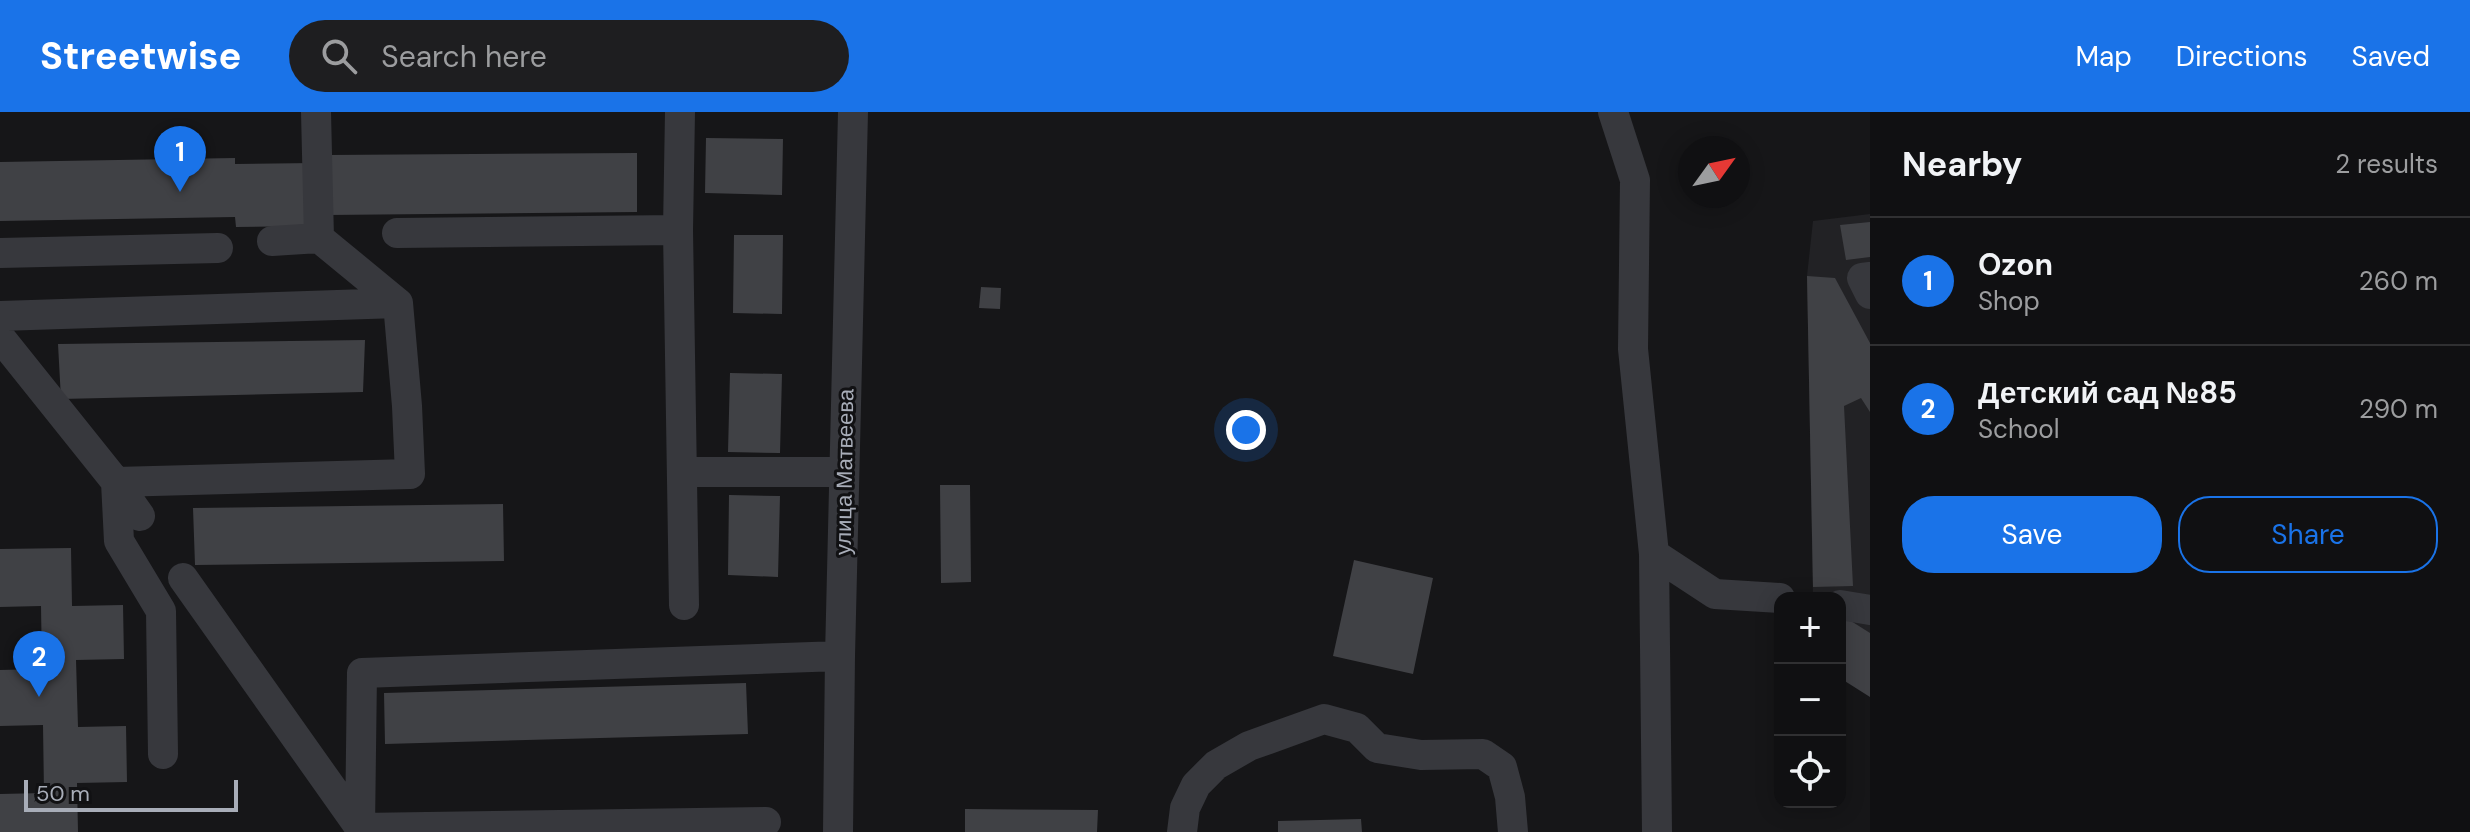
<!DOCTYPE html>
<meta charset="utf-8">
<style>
body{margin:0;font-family:"DM Sans",sans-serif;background:#1e1e20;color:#f1f3f6}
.controls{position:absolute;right:24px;bottom:24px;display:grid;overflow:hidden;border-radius:16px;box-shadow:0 4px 20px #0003}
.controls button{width:72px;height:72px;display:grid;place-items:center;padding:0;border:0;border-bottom:2px solid #303032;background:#101012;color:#f1f3f6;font:40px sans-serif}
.compass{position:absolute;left:1678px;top:24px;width:72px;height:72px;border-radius:50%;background:#101012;box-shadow:0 4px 20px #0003;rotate:57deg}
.scale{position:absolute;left:24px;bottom:20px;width:214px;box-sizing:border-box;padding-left:8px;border:4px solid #a8adb8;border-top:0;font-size:22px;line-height:28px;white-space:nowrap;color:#a8adb8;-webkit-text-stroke:6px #111113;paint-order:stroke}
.you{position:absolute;left:1246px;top:318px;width:28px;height:28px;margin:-20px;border:6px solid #fff;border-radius:50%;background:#1a73e8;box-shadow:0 0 0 12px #1a73e833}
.badge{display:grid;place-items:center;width:52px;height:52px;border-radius:50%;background:#1a73e8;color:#fff;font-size:26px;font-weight:700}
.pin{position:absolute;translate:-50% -66px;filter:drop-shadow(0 2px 4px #0008)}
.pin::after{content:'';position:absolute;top:42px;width:28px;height:24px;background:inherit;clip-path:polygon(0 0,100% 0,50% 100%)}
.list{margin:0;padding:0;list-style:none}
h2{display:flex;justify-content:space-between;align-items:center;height:104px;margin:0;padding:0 32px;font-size:34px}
h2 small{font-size:26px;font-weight:400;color:#9c9d9f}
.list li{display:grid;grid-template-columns:52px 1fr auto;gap:24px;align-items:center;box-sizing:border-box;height:128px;padding:0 32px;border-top:2px solid #303032}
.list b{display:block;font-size:30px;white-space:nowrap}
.list p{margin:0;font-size:26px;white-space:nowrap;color:#9c9d9f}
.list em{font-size:26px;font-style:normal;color:#9c9d9f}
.actions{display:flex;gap:16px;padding:24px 32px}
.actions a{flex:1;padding:18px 0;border:2px solid #1a73e8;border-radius:32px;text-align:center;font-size:28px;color:#1a73e8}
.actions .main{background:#1a73e8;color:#fff}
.icon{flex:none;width:44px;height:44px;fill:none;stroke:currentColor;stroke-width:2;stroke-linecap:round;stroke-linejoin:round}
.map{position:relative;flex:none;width:1870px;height:720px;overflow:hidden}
header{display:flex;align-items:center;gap:48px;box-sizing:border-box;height:112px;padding:0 40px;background:#1a73e8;color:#fff}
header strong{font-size:38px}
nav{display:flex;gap:44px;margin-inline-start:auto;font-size:28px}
.search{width:560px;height:72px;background:#1e1e20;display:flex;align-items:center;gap:20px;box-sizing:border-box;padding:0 28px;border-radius:44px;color:#9c9d9f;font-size:30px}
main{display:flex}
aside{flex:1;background:#101012}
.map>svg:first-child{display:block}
.built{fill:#222225}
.building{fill:#404145}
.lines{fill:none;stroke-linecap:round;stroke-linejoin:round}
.minor{stroke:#37383d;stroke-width:30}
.labels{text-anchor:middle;stroke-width:6;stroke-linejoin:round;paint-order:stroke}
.street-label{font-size:22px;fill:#a8adb8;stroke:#111113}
</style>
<header>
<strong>Streetwise</strong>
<div class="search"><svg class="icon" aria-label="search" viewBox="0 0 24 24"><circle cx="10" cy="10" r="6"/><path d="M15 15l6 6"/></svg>Search here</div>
<nav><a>Map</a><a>Directions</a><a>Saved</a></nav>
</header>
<main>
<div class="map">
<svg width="1870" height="720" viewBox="0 0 1870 720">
<rect width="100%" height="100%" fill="#161618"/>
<!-- built -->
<path class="built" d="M1870,102V585L1840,486H1813L1807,164L1813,109Z"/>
<!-- building -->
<path class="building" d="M706,26L783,27L782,83L705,81Z
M637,41V100L327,103V43Z
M235,46V52L315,51L316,114L236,115L235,105L0,109V50Z
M1870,110V145L1846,148L1840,113Z
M734,123H783L782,202L733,201Z
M1807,164L1835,166L1870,231V300L1861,286L1844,294L1853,474L1813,475Z
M981,175L1001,176L1000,197L979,196Z
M365,228L363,280L61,287L58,232Z
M730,261L782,262L780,341L728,340Z
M940,373H970L971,470L941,471Z
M729,383L780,384L778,465L728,463Z
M503,392L504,449L195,453L193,396Z
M71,436L72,494L123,493L124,547L76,548L78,615L126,614L127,670L77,671L78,720H0V682L44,681L43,613L0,614V558L42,557L41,494L0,495V437Z
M1354,448L1433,466L1413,562L1333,544Z
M1840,507L1851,509L1870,521V585L1840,566Z
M746,571L748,622L385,632L384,581Z
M965,697L1098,698L1097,720H965Z
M1361,707L1362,720H1278V709Z"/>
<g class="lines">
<!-- minor -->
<path class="minor" d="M1613,0L1635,68L1633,237L1654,442L1715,482L1780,486
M678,118L684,493
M397,121L678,118L680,0
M319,126L398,191
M272,129L319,126L316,0
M0,141L218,136
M1870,165L1862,166L1870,182
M0,204L398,191L407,294L410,362L116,370
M0,225L116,370L140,404
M682,360H844
M116,370L119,429L161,499L163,642
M1654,442L1657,720
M183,466L360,716V720
M1840,493L1870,498
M766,710L360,716L362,561L840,544
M838,720L840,544L853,0
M1182,720L1185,696L1196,673L1216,653L1249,634L1324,607L1357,616L1377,636L1421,643L1483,642L1502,655L1510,685L1513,720"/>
</g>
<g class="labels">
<!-- street labels -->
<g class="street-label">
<text transform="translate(844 360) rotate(-89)" y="8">улица Матвеева</text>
</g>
</g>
</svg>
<div class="controls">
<button>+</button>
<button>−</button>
<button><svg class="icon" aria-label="locate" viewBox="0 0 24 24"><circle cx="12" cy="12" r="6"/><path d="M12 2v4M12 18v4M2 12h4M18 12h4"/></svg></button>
</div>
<svg class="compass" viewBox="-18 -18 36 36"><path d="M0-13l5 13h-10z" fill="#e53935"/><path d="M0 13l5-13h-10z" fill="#9c9d9f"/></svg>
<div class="scale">50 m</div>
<div class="you"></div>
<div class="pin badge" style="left:180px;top:80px">1</div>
<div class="pin badge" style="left:39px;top:585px">2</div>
</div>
<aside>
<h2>Nearby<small>2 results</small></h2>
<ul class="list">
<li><span class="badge">1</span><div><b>Ozon</b><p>Shop</p></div><em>260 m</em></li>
<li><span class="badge">2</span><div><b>Детский сад №85</b><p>School</p></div><em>290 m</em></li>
</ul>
<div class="actions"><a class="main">Save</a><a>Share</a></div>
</aside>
</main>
